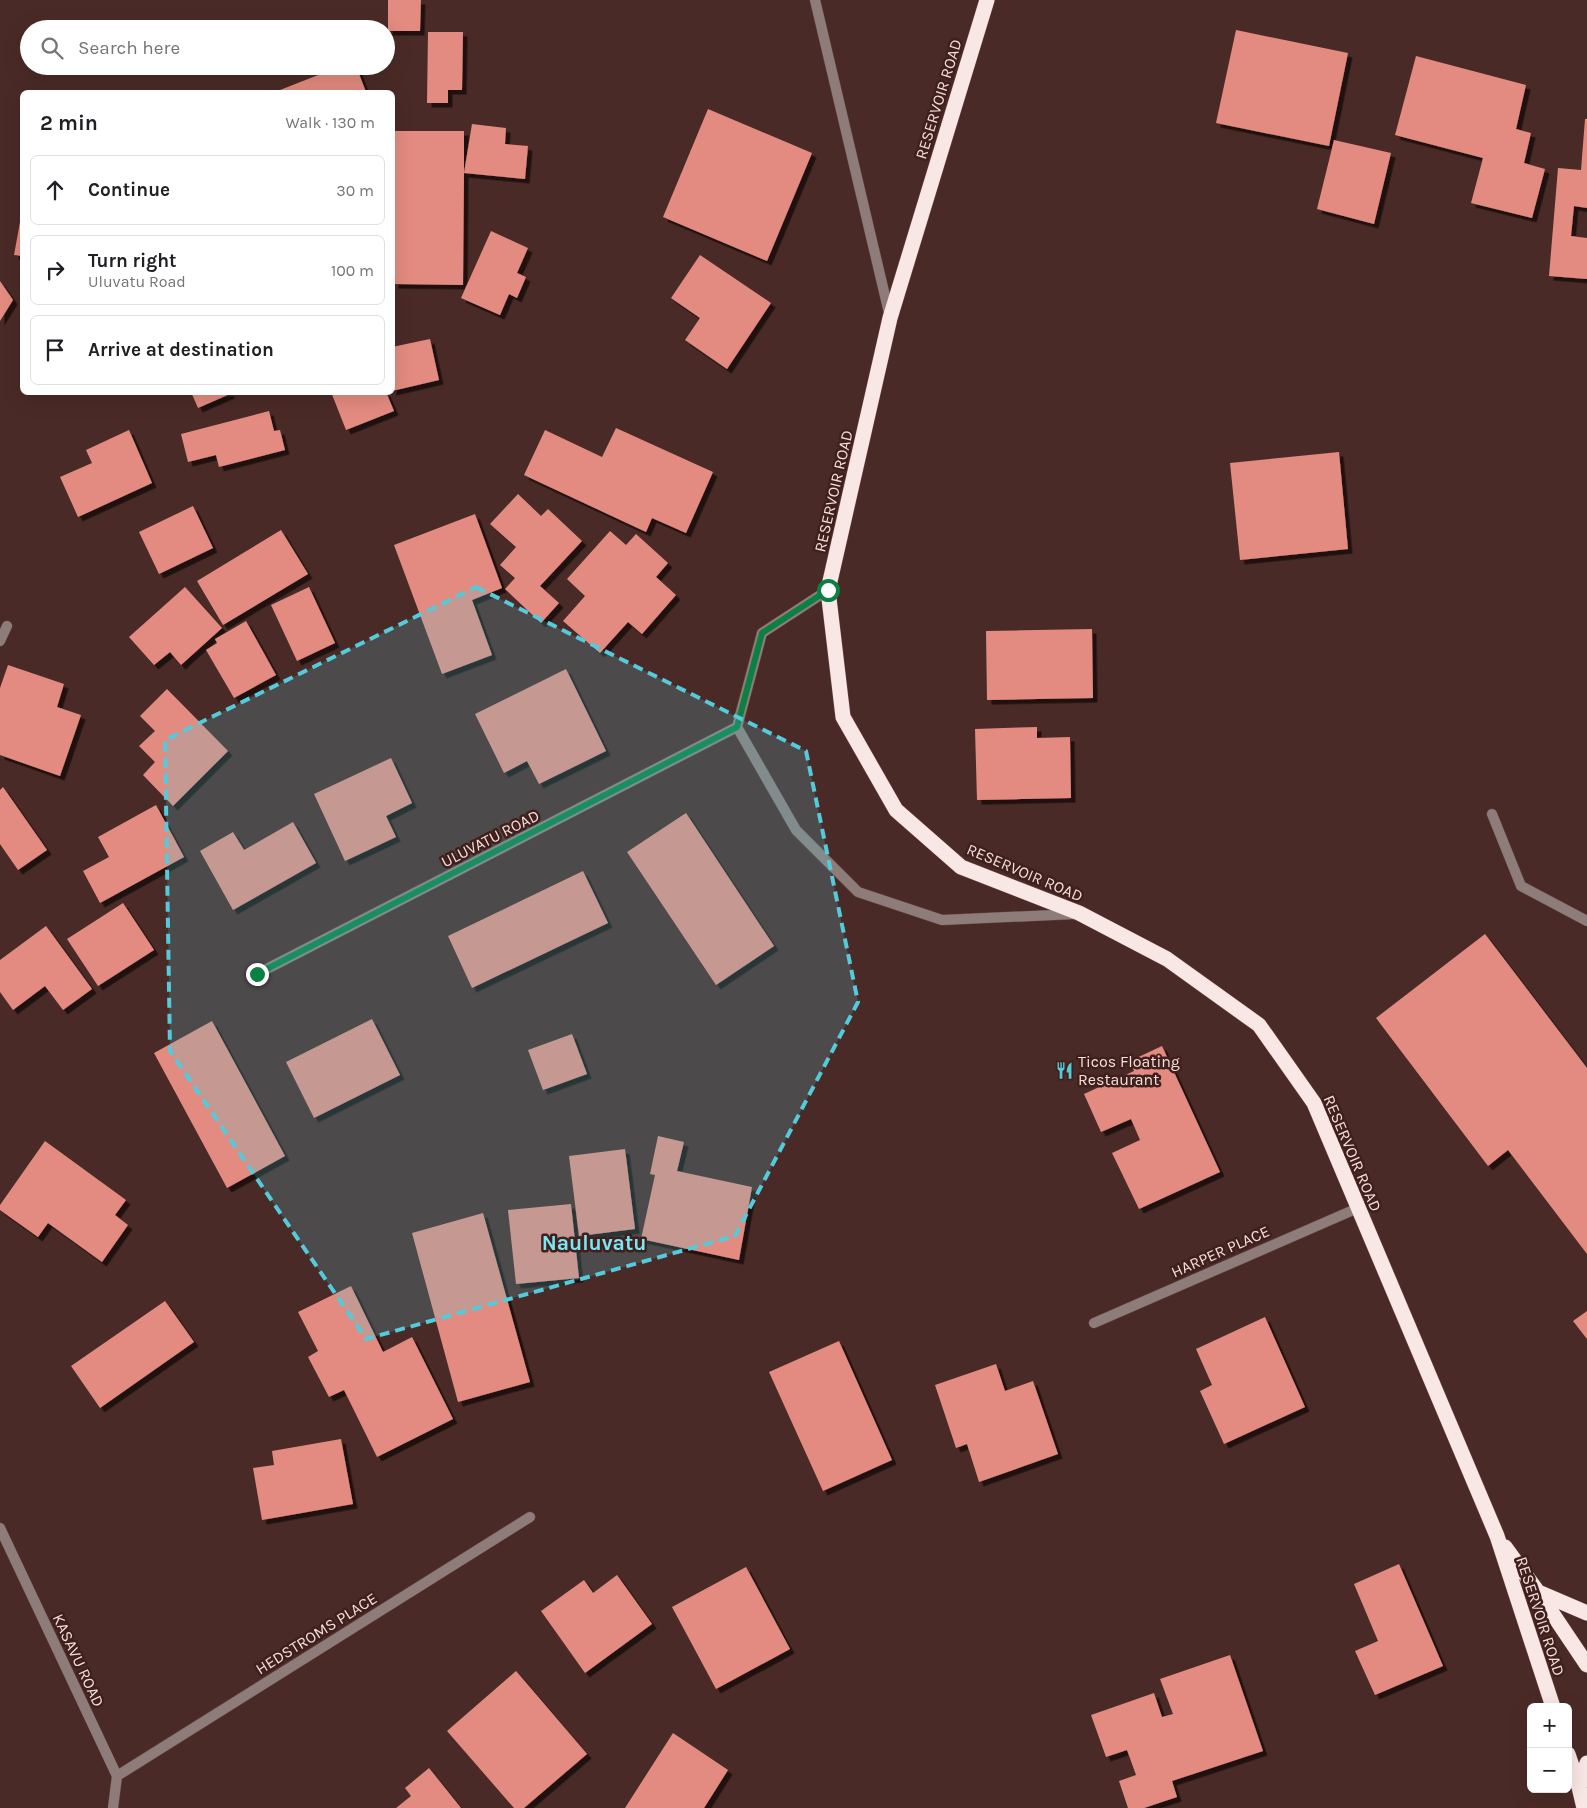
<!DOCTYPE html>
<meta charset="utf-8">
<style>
body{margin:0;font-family:Karla,sans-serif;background:#f2f2f2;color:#202124}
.controls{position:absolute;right:15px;bottom:15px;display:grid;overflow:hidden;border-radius:8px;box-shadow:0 5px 20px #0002}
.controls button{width:45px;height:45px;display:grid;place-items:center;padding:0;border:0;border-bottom:1px solid #e0e0e0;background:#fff;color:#202124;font:25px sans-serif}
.stop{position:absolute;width:15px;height:15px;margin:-11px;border:4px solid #0b8043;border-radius:50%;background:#fff}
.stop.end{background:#0b8043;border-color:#fff;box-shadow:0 1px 5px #0008}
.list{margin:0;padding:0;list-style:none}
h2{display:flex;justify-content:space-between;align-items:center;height:65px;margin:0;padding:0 20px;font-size:21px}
h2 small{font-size:16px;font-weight:400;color:#757577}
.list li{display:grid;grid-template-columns:32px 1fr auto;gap:15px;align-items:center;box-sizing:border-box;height:70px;margin:0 10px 10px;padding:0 10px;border:1px solid #e0e0e0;border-radius:8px}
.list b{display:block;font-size:19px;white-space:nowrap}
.list p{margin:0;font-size:16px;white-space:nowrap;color:#757577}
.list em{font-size:16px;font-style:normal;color:#757577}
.icon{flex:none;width:28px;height:28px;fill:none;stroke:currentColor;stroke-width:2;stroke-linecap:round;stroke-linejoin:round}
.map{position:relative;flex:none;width:1587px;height:1808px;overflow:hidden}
.search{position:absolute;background:#fff;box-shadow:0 5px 20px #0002;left:20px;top:20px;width:375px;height:55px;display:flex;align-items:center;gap:12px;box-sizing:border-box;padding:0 18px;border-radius:28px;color:#757577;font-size:19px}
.panel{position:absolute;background:#fff;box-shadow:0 5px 20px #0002;left:20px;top:90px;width:375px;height:305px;border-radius:8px}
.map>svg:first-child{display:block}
.building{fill:#e38b80;filter:url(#shadow)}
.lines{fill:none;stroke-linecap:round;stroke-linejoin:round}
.lane-casing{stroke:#654743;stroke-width:11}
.street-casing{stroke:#654743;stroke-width:11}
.highway-casing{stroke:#654743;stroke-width:16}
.lane{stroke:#8e7c7a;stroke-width:10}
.street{stroke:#8e7c7a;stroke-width:10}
.highway{stroke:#f9e7e5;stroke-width:15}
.route{stroke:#0b8043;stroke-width:6}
.marked{fill:#53cbdb;fill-opacity:0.2;stroke:#53cbdb;stroke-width:4;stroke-dasharray:10 6;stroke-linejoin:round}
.labels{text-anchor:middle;stroke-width:5;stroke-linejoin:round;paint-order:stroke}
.street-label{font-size:16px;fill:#f5dfdc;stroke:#3f201c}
.poi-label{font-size:16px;fill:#f5dfdc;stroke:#3f201c;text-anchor:start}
.district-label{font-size:21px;font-weight:bold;fill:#7ce6f5;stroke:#3f201c}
</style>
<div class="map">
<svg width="1587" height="1808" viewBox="0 0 1587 1808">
<defs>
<filter id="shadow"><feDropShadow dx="4.5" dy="4.5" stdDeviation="0" flood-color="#0009"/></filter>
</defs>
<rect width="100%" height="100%" fill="#4a2a26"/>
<!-- building -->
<path class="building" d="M388,0H421L420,31H388Z
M1236,30L1348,53L1329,146L1216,123Z
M428,32H463L462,90H448V103H427Z
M1416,56L1526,85L1516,129L1531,133L1524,163L1545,169L1532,218L1471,203L1483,158L1395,135Z
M341,66H356L366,92H275Z
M708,109L812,153L767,261L663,217Z
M1585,119H1587V208L1574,206L1571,236L1587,238V279L1549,276L1558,168L1581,170Z
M472,124L506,128L505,144L528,146L525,179L464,173L463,285L394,284L395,131H464V173Z
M1334,140L1391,153L1374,224L1317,209Z
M20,222L22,223V256L14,255Z
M491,231L528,248L517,273L526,277L517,298L509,294L500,315L461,298Z
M700,255L771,303L727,369L685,340L700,318L671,298Z
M0,281L13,300L0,321Z
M430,339L439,380L392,391V347Z
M191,392H230V394L198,408Z
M331,392H386L394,411L346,430Z
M269,411L274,431L280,430L285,450L219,467L216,455L188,462L181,434Z
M616,428L713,472L686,533L652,518L646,532L524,475L545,430L602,457Z
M129,430L152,483L78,517L60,477L92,463L86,450Z
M1339,452L1348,549L1240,560L1230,463Z
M518,494L541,516L548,509L582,541L540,586L559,603L541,623L505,589L515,578L500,565L516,547L490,524Z
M193,506L213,548L159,574L139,532Z
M475,514L502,588L472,600L492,655L442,674L394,545Z
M281,530L308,574L223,625L197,581Z
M610,531L626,545L636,534L668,563L656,577L676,595L642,634L628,622L600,653L563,621L585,596L567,579Z
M185,587L222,628L181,665L170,652L154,665L129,637Z
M309,587L335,643L297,661L271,605Z
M246,621L276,675L234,698L206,650L217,643L215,639Z
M1092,629L1093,698L987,700L986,631Z
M8,665L64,684L57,707L81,715L60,776L0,755V688Z
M566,669L606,751L539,784L527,761L504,773L475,714Z
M167,689L228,751L173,806L143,775L155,762L139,746L155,731L140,716Z
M1037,727V738L1070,737L1071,798L977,800L975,729Z
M391,758L412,803L386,816L396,837L345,861L314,794Z
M3,787L47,850L18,870L0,844V790Z
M156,805L184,857L100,903L83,871L109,857L98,837Z
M686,813L774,946L716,985L627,852Z
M293,822L316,863L233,910L200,851L233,832L244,850Z
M583,871L608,923L472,988L448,936Z
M123,903L154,950L98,986L67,939Z
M46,926L92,989L63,1010L45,986L13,1010L0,992V960Z
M1485,934L1587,1068V1254L1508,1150L1488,1166L1376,1018Z
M372,1019L400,1075L314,1118L286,1062Z
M212,1021L285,1156L227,1188L154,1053Z
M572,1034L587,1074L543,1090L528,1050Z
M1162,1046L1220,1172L1139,1209L1112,1153L1140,1140L1131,1119L1101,1132L1084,1094L1134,1071L1130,1061Z
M658,1136L684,1142L677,1171L752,1187L739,1260L641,1239L655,1175L650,1174Z
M45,1141L126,1200L115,1215L128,1225L102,1262L48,1223L38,1237L0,1210V1205Z
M625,1149L635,1229L579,1236L569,1156Z
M571,1204L579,1278L516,1284L508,1210Z
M483,1213L530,1382L458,1402L412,1233Z
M351,1286L383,1352L412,1337L453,1419L377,1457L344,1390L329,1397L308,1357L318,1351L298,1312Z
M165,1301L194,1342L100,1408L71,1366Z
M1587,1311V1339L1573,1321Z
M1265,1317L1305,1407L1224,1444L1200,1391L1212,1385L1196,1349Z
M839,1341L892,1460L823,1491L769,1372Z
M996,1364L1005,1391L1033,1381L1058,1454L979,1482L967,1444L956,1448L935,1385Z
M341,1439L353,1504L262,1520L253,1468L274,1465L272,1451Z
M1399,1564L1443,1666L1375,1695L1355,1651L1378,1641L1354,1584Z
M746,1567L790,1649L716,1689L672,1607Z
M617,1575L652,1624L585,1673L541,1611L584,1580L593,1593Z
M1230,1655L1263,1751L1172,1781L1177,1797L1144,1808H1128L1119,1781L1136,1775L1127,1750L1106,1757L1091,1715L1154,1693L1162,1717L1173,1714L1160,1679Z
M516,1671L587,1754L524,1808H514L447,1731Z
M673,1733L728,1770L704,1808H625Z
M429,1768L461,1808H396L411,1796L405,1788Z"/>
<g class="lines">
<defs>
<path id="lane" d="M828,590L762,633L737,727L796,830L858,892L942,920L1075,914
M1492,814L1521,886L1587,921"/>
<path id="street" d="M815,0L890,317
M0,641L7,626
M257,974L737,727
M1094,1323L1358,1208
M0,1528L117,1776L113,1808
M117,1776L530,1517"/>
<path id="highway" d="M987,0L890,318L828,590L843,717L896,810L961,867L1079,913L1167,959L1259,1025L1314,1103L1497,1536L1553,1707
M1505,1547L1538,1592L1587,1665
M1538,1592L1587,1613
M1568,1754L1579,1787
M1584,1808L1579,1787L1587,1763"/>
</defs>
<!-- lane casing -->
<use href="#lane" class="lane-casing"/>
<!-- street casing -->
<use href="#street" class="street-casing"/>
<!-- highway casing -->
<use href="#highway" class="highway-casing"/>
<!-- lane -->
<use href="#lane" class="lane"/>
<!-- street -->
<use href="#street" class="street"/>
<!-- highway -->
<use href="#highway" class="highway"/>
</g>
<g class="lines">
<!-- route -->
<path class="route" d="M257,974L737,727L762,633L828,590"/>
</g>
<!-- marked area -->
<path class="marked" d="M476,587L806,751L858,1002L735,1236L366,1339L170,1051L165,740Z"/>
<!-- icons -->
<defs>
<symbol id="restaurant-bare" viewBox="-9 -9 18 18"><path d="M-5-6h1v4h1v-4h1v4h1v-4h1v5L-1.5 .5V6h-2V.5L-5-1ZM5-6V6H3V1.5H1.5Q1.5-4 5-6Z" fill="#53cbdb" stroke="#3f201c" stroke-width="2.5" paint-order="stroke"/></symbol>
</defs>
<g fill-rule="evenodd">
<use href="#restaurant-bare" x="1052" y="1058" width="25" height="25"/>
</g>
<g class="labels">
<!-- street labels -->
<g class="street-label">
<text transform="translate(938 99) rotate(-73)" y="6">RESERVOIR ROAD</text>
<text transform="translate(833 491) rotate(-77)" y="6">RESERVOIR ROAD</text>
<text transform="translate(490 838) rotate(-27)" y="6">ULUVATU ROAD</text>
<text transform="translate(1025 872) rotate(23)" y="6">RESERVOIR ROAD</text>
<text transform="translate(1353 1153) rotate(67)" y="6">RESERVOIR ROAD</text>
<text transform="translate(1220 1251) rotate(-24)" y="6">HARPER PLACE</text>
<text transform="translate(1541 1616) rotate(72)" y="6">RESERVOIR ROAD</text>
<text transform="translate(316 1633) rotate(-32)" y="6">HEDSTROMS PLACE</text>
<text transform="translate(79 1660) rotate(65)" y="6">KASAVU ROAD</text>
</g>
<!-- poi labels -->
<g class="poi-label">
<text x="1078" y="1067">Ticos Floating<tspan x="1078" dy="18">Restaurant</tspan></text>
</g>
<!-- district labels -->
<g class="district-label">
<text x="594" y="1250">Nauluvatu</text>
</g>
</g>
</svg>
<div class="controls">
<button>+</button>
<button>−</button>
</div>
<div class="stop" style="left:828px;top:590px"></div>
<div class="stop end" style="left:257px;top:974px"></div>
<div class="search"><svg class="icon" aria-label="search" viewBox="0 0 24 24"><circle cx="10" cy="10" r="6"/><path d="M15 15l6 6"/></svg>Search here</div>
<section class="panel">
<h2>2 min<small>Walk · 130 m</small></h2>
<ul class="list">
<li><svg class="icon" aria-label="ahead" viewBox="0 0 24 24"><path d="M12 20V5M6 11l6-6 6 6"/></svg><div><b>Continue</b></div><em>30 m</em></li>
<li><svg class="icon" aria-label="right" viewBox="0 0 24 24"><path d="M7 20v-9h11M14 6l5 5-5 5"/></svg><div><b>Turn right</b><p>Uluvatu Road</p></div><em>100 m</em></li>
<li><svg class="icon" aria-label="arrive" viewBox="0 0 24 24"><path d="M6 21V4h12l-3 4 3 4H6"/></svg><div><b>Arrive at destination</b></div></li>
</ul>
</section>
</div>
